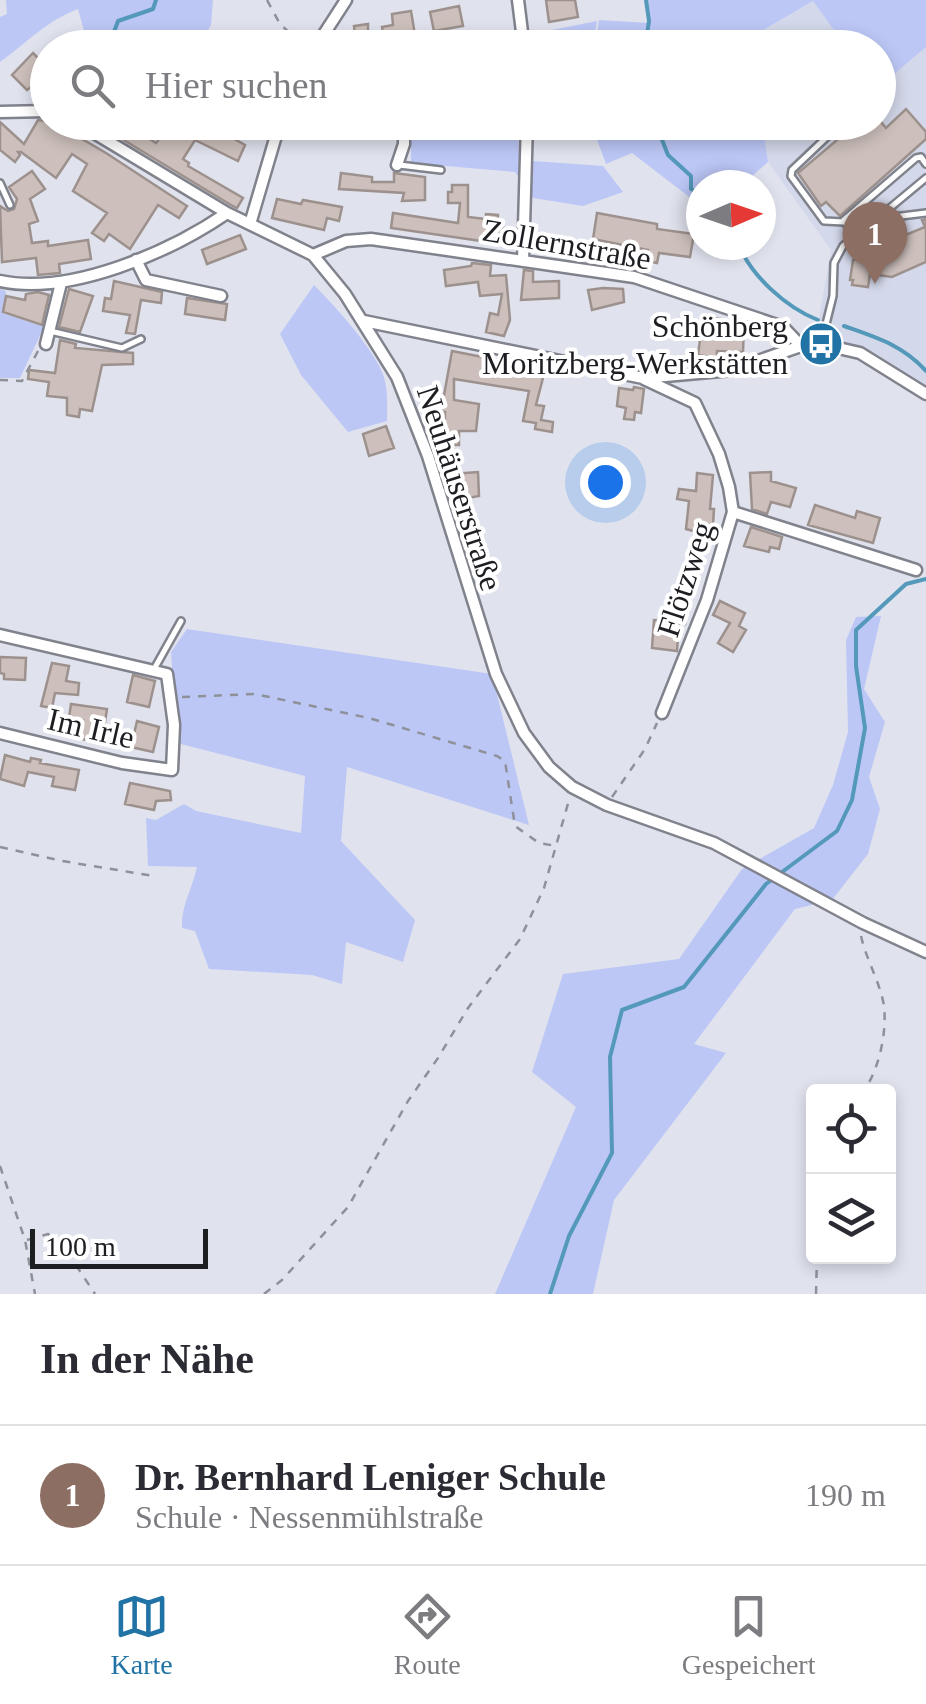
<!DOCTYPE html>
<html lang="de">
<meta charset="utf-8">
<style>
body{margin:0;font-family:"Times New Roman",serif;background:#f7f7f7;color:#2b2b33}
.controls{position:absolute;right:30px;bottom:30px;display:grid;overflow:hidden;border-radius:10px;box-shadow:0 5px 15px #0003}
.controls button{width:90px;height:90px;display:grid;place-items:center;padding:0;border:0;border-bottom:2px solid #e1e1e2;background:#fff;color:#2b2b33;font:50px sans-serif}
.compass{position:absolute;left:686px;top:170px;width:90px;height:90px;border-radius:50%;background:#fff;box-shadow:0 5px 15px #0003;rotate:88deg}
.scale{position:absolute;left:30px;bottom:25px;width:178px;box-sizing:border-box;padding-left:10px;border:5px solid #1d1e22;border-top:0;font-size:28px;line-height:35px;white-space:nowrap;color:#1d1e22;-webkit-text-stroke:8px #fff;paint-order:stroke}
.you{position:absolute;left:605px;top:482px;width:35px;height:35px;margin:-25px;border:8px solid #fff;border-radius:50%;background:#1a73e8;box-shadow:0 0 0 15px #1a73e833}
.badge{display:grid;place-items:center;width:65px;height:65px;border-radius:50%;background:#2273a5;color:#fff;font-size:32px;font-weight:700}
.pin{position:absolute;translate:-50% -82px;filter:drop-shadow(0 2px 5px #0008)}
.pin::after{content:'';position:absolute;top:52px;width:35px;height:30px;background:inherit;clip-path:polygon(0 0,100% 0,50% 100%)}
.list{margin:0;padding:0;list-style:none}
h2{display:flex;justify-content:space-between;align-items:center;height:130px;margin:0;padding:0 40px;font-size:42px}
h2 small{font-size:32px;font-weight:400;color:#7c7c81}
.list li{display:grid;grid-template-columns:65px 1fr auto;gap:30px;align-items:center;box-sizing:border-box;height:140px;padding:0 40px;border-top:2px solid #e1e1e2}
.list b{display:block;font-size:38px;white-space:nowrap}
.list p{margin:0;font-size:32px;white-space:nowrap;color:#7c7c81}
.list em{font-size:32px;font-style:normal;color:#7c7c81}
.icon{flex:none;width:55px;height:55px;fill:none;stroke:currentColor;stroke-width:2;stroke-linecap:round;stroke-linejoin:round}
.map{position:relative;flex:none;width:926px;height:1294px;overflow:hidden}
.search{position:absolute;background:#fff;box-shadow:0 5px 15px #0003;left:30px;right:30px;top:30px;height:110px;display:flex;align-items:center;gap:25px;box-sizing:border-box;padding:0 35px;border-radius:55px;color:#7c7c81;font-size:38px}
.sheet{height:270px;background:#fff}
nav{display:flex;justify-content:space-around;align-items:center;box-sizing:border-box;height:140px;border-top:2px solid #e1e1e2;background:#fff;font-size:28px;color:#7c7c81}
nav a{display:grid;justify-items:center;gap:5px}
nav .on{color:#2273a5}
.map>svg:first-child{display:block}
.built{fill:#d3d8ea}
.green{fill:#bcc7f6}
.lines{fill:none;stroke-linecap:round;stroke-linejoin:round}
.stream{stroke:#5498ba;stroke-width:4}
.building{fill:#cdc0bc;stroke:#9d918d;stroke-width:2.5}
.lane-casing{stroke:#80828c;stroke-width:10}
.street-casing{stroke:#80828c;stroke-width:15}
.path{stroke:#8e9199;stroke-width:2.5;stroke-dasharray:8 8;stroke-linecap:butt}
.lane{stroke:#fff;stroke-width:5}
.street{stroke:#fff;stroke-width:10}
.labels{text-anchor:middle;stroke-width:8;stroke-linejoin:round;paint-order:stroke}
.street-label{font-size:32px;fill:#1d1e22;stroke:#fff}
.poi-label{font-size:32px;fill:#1d1e22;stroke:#fff;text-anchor:end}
</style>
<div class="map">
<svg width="926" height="1294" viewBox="0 0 926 1294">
<rect width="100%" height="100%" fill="#e0e3ee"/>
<!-- built -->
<path class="built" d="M813,1L846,47L735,48Z
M926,47V387L876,357L828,340L819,318L831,250L768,162L762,123L878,122L879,87Z"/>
<!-- green -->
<path class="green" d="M6,0H213L211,25L198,47H130L84,31L78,9C46,21 28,42 0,62V17L7,14Z
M645,0H926V47L879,87L878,48L846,47L813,1L735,47H595L599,20L649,23Z
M597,21L592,47L516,48L532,34Z
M411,123H518L519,160L603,166L623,192L583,206L533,198L515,172L411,163Z
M591,123H762L768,162L742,185H701V206L632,153L606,164Z
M314,285C333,304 380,355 385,381C388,394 387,408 387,421L348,432L301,375L280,334Z
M0,289L6,291L2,313L44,327L20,378H0Z
M881,616L864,689L885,722L869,777L880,809L868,854L832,900L795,909L694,1044L726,1053L614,1200L593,1294H495L576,1107L532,1072L563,974L679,959L742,869L814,828L833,785L848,732L846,640L856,617Z
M187,629L492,674L529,825L347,767L341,841L415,920L403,962L346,942L342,984L312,975L209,969L195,931L182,928C181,905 192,890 197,867L148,866L146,818L156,820L184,804L196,811L301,833L305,776L177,743L171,652Z"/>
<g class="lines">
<!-- stream -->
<path class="stream" d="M114,32L118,21L153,9L156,0
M645,48L649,21L646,0
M655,122L668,155L691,176V189L701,194
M739,245C751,276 787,308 818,320
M844,326C875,337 903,345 926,371
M550,1294L569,1236L612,1153L610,1057L622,1010L684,987L766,884L837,831L852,800L865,728L856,666V630L906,584L926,579"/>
</g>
<!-- building -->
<path class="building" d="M546,0H575L578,17L549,22Z
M459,6L463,26L434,31L430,12Z
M411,11L415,35L385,43L382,27L393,25L392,14Z
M368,24V48H340L338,37L355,34L354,26Z
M33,53L47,67L42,73L48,76V97L31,87L27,90L12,75Z
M906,109L926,132V139L840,216L826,202L821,206L798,173L850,129L844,122H881L886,128Z
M38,120L53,122L106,153L187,206L179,218L158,205L130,249L109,234L104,241L92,233L107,213L73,191L87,164L72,154L56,178L21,152H18L20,155L15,162L0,150V122L24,144Z
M94,122H124L156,143L169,126L177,132L183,124L192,131L197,122L215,128L245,145L238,161L195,140L183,159L189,163L188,166L243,198L237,208L231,205Z
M32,171L45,189L30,199L38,221L29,224L32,243L48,241V246L88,240L91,259L59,264L60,273L38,275L36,258L2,262L0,206L8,211L14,209L17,199L9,187Z
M341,173L372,177V182H394V173L425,177V200L402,201L404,193L339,189Z
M452,185H468V217L486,219V214L498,215L497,227L505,228L502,244L391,228L393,213L458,223L460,203H448V192H452Z
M277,199L301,204L303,200L342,207L339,221L327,218L324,230L272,218Z
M597,213L657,224V229L694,234L690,257L659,253L657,263L646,261L648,250L593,239Z
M926,219V262L892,277L870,274L868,287L852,285L853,280H850L853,260L892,245L891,241L925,227L922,220Z
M240,235L246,249L207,264L202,250Z
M472,263L491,265L490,276L506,275L510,320L504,336L486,332L490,313L498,315L502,294L480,296L478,282L446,286L444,270L471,266Z
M524,270L533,271V282L559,281V298L521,300Z
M114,281L162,292L161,303L141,300L135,334L126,333L130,315L103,311L105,298L111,299Z
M603,288L623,289L624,302L592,310L588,290Z
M69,289L93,296L80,332L59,327Z
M38,292L49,295L42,325L3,312L6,296L25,300L26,294Z
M187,298L227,304L225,320L185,314Z
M703,317L721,319V325L744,326L743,352L717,351V358L698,355Z
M60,340L76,344L75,348L133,353V364L102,365L92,411L80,409L79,417L67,415V398L47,396L49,382L28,379L29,370L55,373Z
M452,351L508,362L507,365L544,374L536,405L544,406L541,420L553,422L552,432L535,429L536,423L523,421L529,391L454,379V400L479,404L476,431H459V445H453L455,468L444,469L445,412H441Z
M634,387L644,389L641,413L635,412L634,420L624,419L626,408L617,406L619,388L633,390Z
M386,426L394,448L369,456L363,434Z
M478,472L479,496L452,501L451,474Z
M771,472V481L796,488L790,507L771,502L767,514L752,509L750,473Z
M697,473L713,475L710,509H714L713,525L702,524L700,533L686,529L689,501L677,499L679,489L696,491Z
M815,505L855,518L857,511L880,518L873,543L808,525Z
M751,527L782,537L779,549L770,547L769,552L744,546Z
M720,601L745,613L739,626L746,630L733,652L718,643L730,623L713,615Z
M675,605L688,607L685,624H679L677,651L652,648L654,620L673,621Z
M0,657L26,658L25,680L4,679V674L0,673Z
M52,663L69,666L66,681L79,683L78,695L55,693L52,708L41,706Z
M133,675L155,681L149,707L127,702Z
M71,704L107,709L102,742L80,739L83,720L69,718Z
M137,721L159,727L153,752L131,747Z
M5,755L30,762L31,758L41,760L40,763L79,770L75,790L52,786L54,777L28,772L24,786L0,779Z
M130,783L170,791L171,800L156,801L154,810L125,804Z"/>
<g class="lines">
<defs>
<path id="lane" d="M830,134L792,170L791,176L824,221L844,222
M399,165L441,170
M0,183L10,205
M879,217L926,178
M854,238L844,220L916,158L921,157L926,164
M50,331L122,348L141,339
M821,344L833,296L834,263L843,246L877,219L926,213
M153,671L181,621"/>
<path id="street" d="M518,0L524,48
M315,48L346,0
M465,48L523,37
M0,112L48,111
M76,122L227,213L313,255L345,294L397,377L428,456L496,674L524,733L549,767L572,787L607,805L714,843L863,923L926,952
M397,165L404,144V122
M250,224L280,122
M313,255L346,241L371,239L634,277L783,327L801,346
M136,260L146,280L221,296
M523,261L527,122
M0,281C70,296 170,252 227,213
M364,321L643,378L732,370L801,346L821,344L860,353L926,394
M46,344L61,283
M644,379L695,403L719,454L729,487L733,512L707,600L662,713
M733,512L916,570
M0,635L167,674L174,725L172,770L122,763L0,733"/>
</defs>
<!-- lane casing -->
<use href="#lane" class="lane-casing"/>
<!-- street casing -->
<use href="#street" class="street-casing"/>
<!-- path -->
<path class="path" d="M267,0L280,24L304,46
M0,380L22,381L38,351
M182,697L255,694L369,718L497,756L505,761L515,826L539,843L556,846
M612,797L645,749L657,723
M0,847L62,861L154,876
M861,936C866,959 880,982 884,1006C887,1033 879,1070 863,1092
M0,1166L25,1240L35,1294
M27,1240L48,1234L66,1250L95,1294
M264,1294L282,1280L348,1207L408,1101L438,1058L468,1008L520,939L544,888L569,800
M816,1294L817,1256"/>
<!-- lane -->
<use href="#lane" class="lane"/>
<!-- street -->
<use href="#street" class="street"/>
</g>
<!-- icons -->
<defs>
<symbol id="bus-disc" viewBox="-11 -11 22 22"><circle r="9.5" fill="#2273a5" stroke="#fff"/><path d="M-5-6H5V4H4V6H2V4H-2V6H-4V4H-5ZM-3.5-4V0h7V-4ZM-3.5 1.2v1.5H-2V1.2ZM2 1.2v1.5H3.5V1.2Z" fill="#fff"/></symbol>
</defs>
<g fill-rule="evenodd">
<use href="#bus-disc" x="796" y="319" width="50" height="50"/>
</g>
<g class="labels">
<!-- street labels -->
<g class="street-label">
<text transform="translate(567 244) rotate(10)" y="11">Zollernstraße</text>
<text transform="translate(460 488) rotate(72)" y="11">Neuhäuserstraße</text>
<text transform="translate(685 579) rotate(-72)" y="11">Flötzweg</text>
<text transform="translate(91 728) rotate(13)" y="11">Im Irle</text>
</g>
<!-- poi labels -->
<g class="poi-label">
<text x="788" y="337">Schönberg<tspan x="788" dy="37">Moritzberg-Werkstätten</tspan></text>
</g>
</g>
</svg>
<div class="controls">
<button><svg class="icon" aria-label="locate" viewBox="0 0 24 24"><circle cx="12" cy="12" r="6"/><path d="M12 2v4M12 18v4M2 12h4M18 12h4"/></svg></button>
<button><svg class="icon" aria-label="layers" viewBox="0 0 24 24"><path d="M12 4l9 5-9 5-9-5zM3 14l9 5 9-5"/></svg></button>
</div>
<svg class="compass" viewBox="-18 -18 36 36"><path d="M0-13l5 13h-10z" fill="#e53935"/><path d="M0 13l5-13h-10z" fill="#7c7c81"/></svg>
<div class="scale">100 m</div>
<div class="you"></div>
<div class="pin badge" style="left:875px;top:284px;background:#8d6e63">1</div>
<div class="search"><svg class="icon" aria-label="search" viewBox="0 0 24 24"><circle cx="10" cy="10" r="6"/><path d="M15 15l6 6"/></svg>Hier suchen</div>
</div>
<section class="sheet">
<h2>In der Nähe<small></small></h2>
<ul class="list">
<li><span class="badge" style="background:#8d6e63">1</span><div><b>Dr. Bernhard Leniger Schule</b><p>Schule · Nessenmühlstraße</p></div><em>190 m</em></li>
</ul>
</section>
<nav>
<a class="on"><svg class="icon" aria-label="map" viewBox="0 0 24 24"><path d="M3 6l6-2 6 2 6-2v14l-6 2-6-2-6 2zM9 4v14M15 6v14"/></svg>Karte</a>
<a><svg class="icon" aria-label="directions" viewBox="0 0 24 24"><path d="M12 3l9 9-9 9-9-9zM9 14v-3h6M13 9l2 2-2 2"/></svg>Route</a>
<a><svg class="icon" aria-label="saved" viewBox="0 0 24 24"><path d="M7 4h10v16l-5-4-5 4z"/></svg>Gespeichert</a>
</nav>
